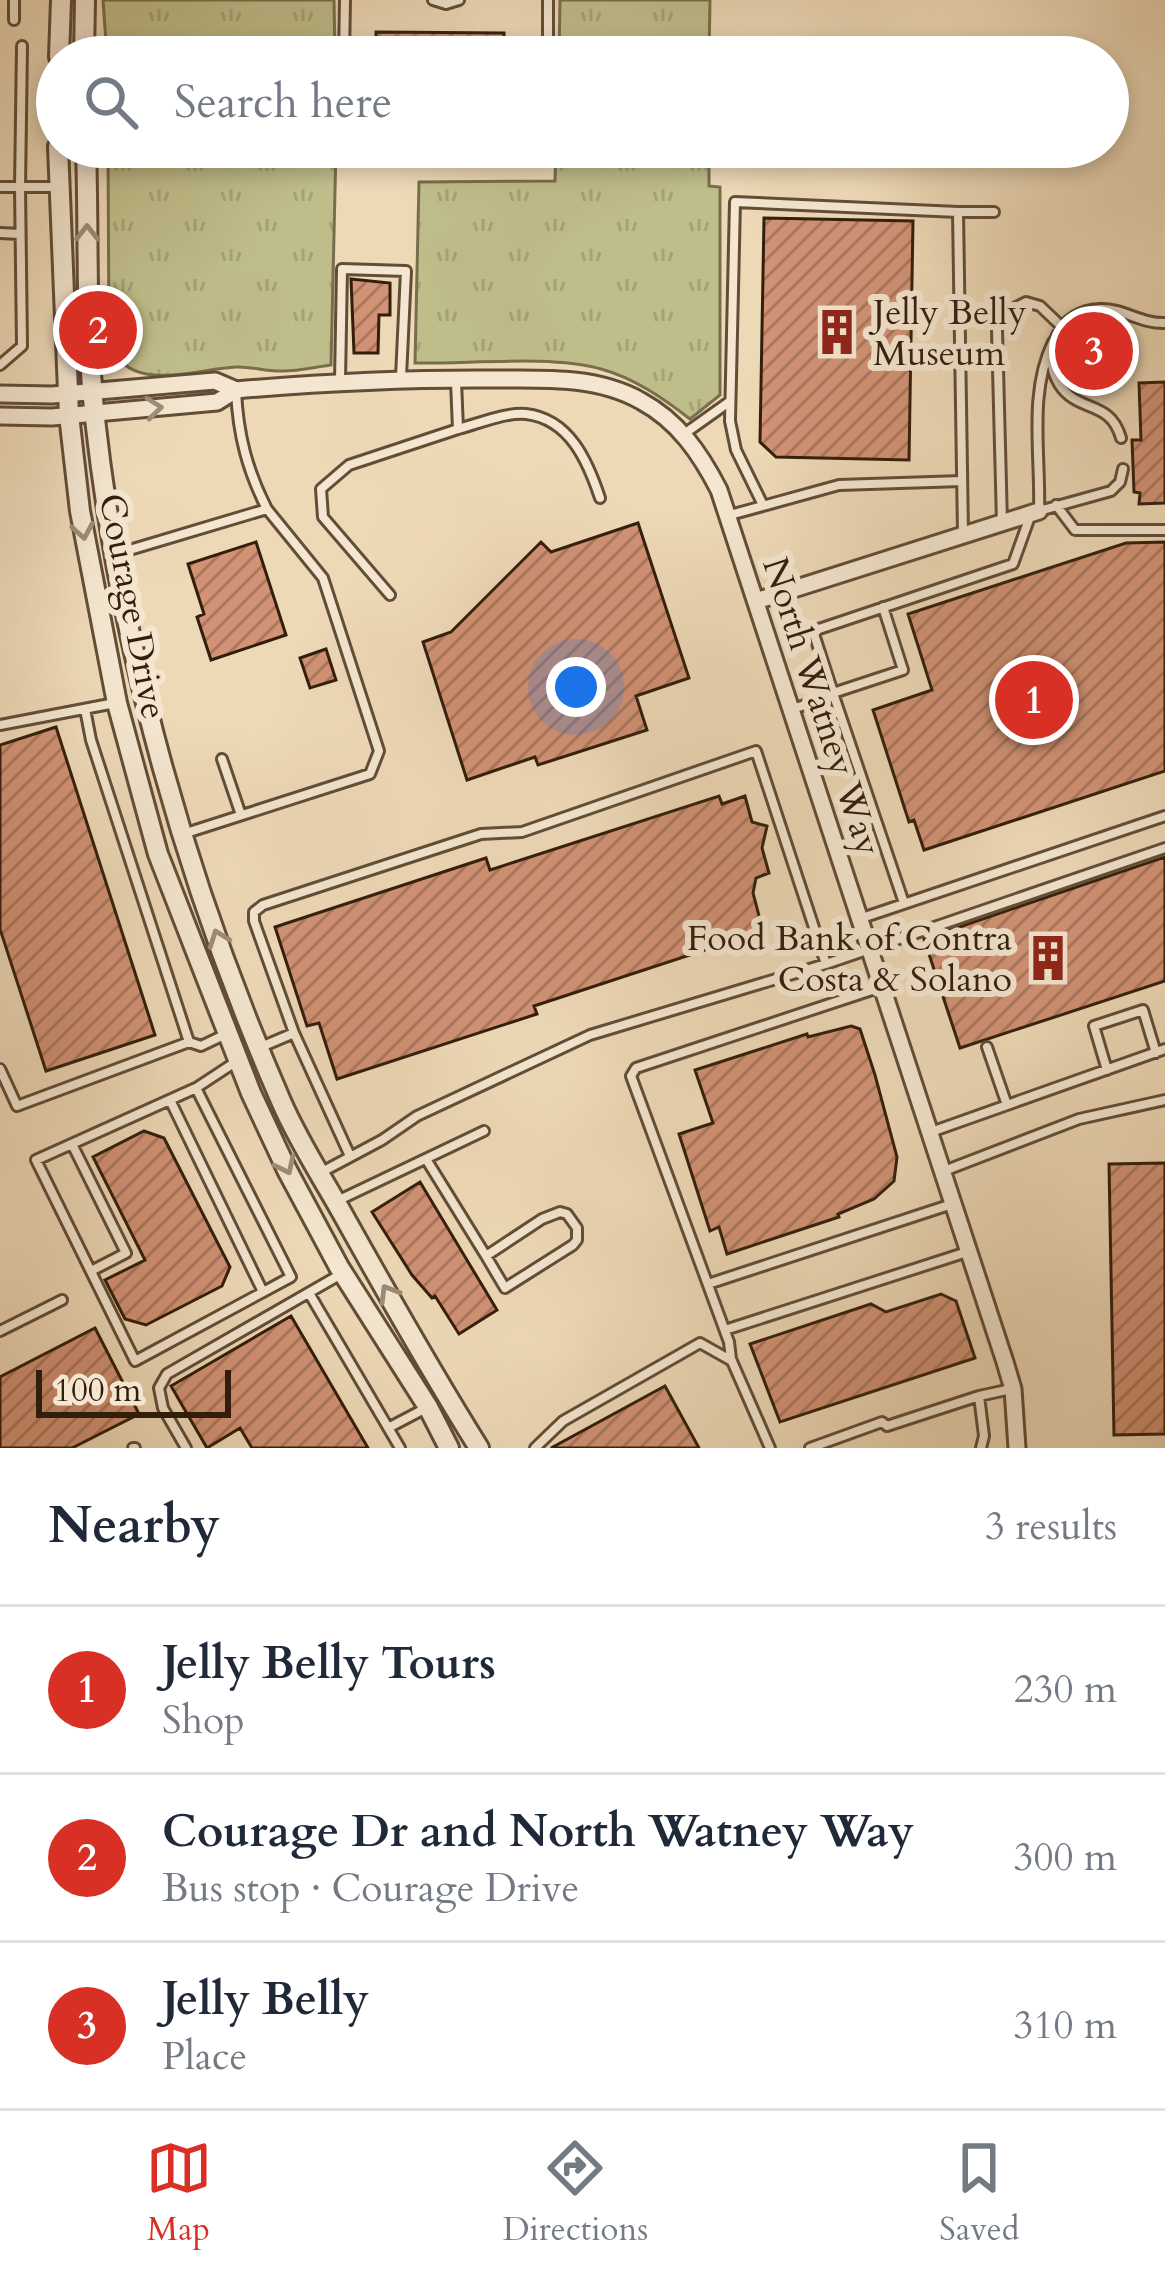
<!DOCTYPE html>
<meta charset="utf-8">
<style>
body{margin:0;font-family:Cardo,serif;background:#f6f6f7;color:#1f2937}
.scale{position:absolute;left:36px;bottom:30px;width:195px;box-sizing:border-box;padding-left:12px;border:6px solid #331e0c;border-top:0;font-size:33px;line-height:42px;white-space:nowrap;color:#331e0c;-webkit-text-stroke:9px #f4e6d0;paint-order:stroke}
.you{position:absolute;left:576px;top:687px;width:42px;height:42px;margin:-30px;border:9px solid #fff;border-radius:50%;background:#1a73e8;box-shadow:0 0 0 18px #1a73e833}
.badge{display:grid;place-items:center;width:78px;height:78px;border-radius:50%;background:#d93025;color:#fff;font-size:39px;font-weight:700}
.pin{position:absolute;translate:-50% -50%;border:6px solid #fff;box-shadow:0 3px 12px #0006}
.list{margin:0;padding:0;list-style:none}
h2{display:flex;justify-content:space-between;align-items:center;height:156px;margin:0;padding:0 48px;font-size:51px}
h2 small{font-size:39px;font-weight:400;color:#747a83}
.list li{display:grid;grid-template-columns:78px 1fr auto;gap:36px;align-items:center;box-sizing:border-box;height:168px;padding:0 48px;border-top:3px solid #e0e1e3}
.list b{display:block;font-size:45px;white-space:nowrap}
.list p{margin:0;font-size:39px;white-space:nowrap;color:#747a83}
.list em{font-size:39px;font-style:normal;color:#747a83}
.icon{flex:none;width:66px;height:66px;fill:none;stroke:currentColor;stroke-width:2;stroke-linecap:round;stroke-linejoin:round}
.map{position:relative;flex:none;width:1165px;height:1448px;overflow:hidden}
.search{position:absolute;background:#fff;box-shadow:0 6px 18px #0003;left:36px;right:36px;top:36px;height:132px;display:flex;align-items:center;gap:30px;box-sizing:border-box;padding:0 42px;border-radius:66px;color:#747a83;font-size:45px}
.sheet{height:660px;background:#fff}
nav{display:flex;justify-content:space-around;align-items:center;box-sizing:border-box;height:168px;border-top:3px solid #e0e1e3;background:#fff;font-size:33px;color:#747a83}
nav a{display:grid;justify-items:center;gap:6px}
nav .on{color:#d93025}
.map>svg:first-child{display:block}
.grass{fill:url(#grass-tufts);stroke:#796e4b;stroke-width:3}
.building{fill:url(#building-hatch);stroke:#331e0c;stroke-width:3}
.lines{fill:none;stroke-linecap:round;stroke-linejoin:round}
.service-casing{stroke:#624d37;stroke-width:14}
.minor-casing{stroke:#624d37;stroke-width:21}
.tertiary-casing{stroke:#624d37;stroke-width:24}
.service{stroke:#f4e6d0;stroke-width:8}
.minor{stroke:#f4e6d0;stroke-width:15}
.tertiary{stroke:#f4e6d0;stroke-width:18}
.oneway{stroke:#9d8c78}
.labels{text-anchor:middle;stroke-width:12;stroke-linejoin:round;paint-order:stroke}
.poi-label{font-size:36px;fill:#331e0c;stroke:#f4e6d0;text-anchor:start}
.street-label{font-size:36px;fill:#331e0c;stroke:#f4e6d0}
</style>
<div class="map">
<svg width="1165" height="1448" viewBox="0 0 1165 1448">
<defs>
<pattern id="grass-tufts" width="24" height="20" patternUnits="userSpaceOnUse" patternTransform="scale(3)"><rect width="24" height="20" fill="#bfbd8a"/><path d="M3 7l-1-3M5 7V3M7 7l1-3M15 17l-1-3M17 17v-4M19 17l1-3" fill="none" stroke="#a5a276"/></pattern>
<pattern id="building-hatch" width="6" height="6" patternUnits="userSpaceOnUse" patternTransform="scale(3)"><rect width="6" height="6" fill="#d19275"/><path d="M-1 1l2-2M0 6l6-6M5 7l2-2" fill="none" stroke="#aa775e"/></pattern>
</defs>
<rect width="100%" height="100%" fill="#eed9b7"/>
<filter id="stains"><feTurbulence type="fractalNoise" baseFrequency=".00167" numOctaves="4"/><feColorMatrix values="0 0 0 0 .2 0 0 0 0 .09 0 0 0 0 .02 0 0 0 .5 -.17"/></filter>
<radialGradient id="worn" r=".72"><stop offset=".6" stop-color="#630" stop-opacity="0"/><stop offset="1" stop-color="#630" stop-opacity=".3"/></radialGradient>
<!-- grass -->
<path class="grass" d="M103,0H334L335,57H107Z
M560,0H710L709,57H559Z
M108,147H336L331,365C315,367 299,371 283,371C267,372 251,366 236,367C193,369 127,396 109,341Z
M556,147H709V186L720,187V395L690,419C663,398 634,378 601,369C551,355 469,364 415,363L419,182L555,181Z"/>
<!-- building -->
<path class="building" d="M376,32L504,33V57H376Z
M764,218L913,221L909,460L776,457L760,442Z
M351,279L390,283V315H379L378,353H354Z
M1165,382V503L1139,504L1140,493L1134,492L1132,440H1141L1139,383Z
M638,523L689,678L636,696L647,730L538,765L535,757L467,780L423,642L451,632L541,542L551,552Z
M256,542L286,635L211,660L197,617L204,614L188,564Z
M1165,542V771L924,850L914,820L909,822L873,710L932,690L908,614L1126,543Z
M326,649L336,680L310,688L300,658Z
M56,727L155,1035L46,1071L0,929V745Z
M719,796L722,804L745,796L752,822L767,826L762,848L769,873L756,878L753,893L763,931L534,1006L537,1014L337,1079L319,1023L307,1026L275,927L486,858L490,870Z
M1165,857V981L960,1048L924,939Z
M851,1026L860,1029L875,1075L897,1157L894,1181L874,1199L838,1214L839,1217L727,1254L719,1227L710,1231L679,1134L713,1123L695,1070L807,1034L808,1037Z
M144,1131L164,1138L230,1267L222,1286L146,1325L125,1319L105,1280L145,1260L93,1157Z
M1165,1163V1434L1114,1435L1109,1164Z
M420,1182L497,1310L459,1334L435,1296L432,1298L412,1275L372,1212Z
M941,1294L956,1301L975,1358L780,1422L750,1344L871,1304L886,1312Z
M291,1316L368,1448H252L240,1428L207,1448L171,1386Z
M95,1328L139,1414L72,1448H0V1377Z
M665,1386L699,1448H551Z"/>
<g class="lines">
<defs>
<path id="service" d="M433,0L446,4L459,0
M14,20V0
M344,57L345,0
M548,57V0
M0,187H20L22,46
M0,233L20,234
M1053,342C1028,393 1041,456 1039,511L1111,491L1120,482L1123,469
M0,365L22,346L20,187H57
M340,381L342,269L406,271L401,377
M236,391C238,434 247,470 267,509
M458,429C478,424 505,412 526,414C570,419 588,462 600,498
M684,434L729,402
M1121,438C1110,399 1078,414 1059,384C1039,351 1061,310 1100,309C1123,308 1141,324 1165,323
M762,503L736,450L730,421L735,202L958,212
M1056,505L1075,530H1165
M730,515L839,485L962,481
M1002,523L997,330L1001,315L1026,302L1040,306L1061,326
M963,534L958,212H994
M116,554L267,509L323,578L379,751L370,774L183,834
M390,595L323,517L321,489L349,465L458,429L456,381
M833,693L903,670L883,607
M834,696L813,631L1013,564L1031,514
M85,709L91,740L189,1042
M792,709L834,696L904,903
M0,725L115,703
M222,759L241,815
M862,918L1165,816
M261,1047L294,1033
M987,1047L1007,1105
M0,1069L17,1106L189,1042L201,1046L224,1035
M1107,1070L1094,1026L1143,1010L1156,1053
M196,1088L36,1160L135,1361L291,1277L196,1088L237,1061
M170,1100L263,1292
M931,1132L1165,1049
M72,1144L126,1253L91,1271
M350,1156L294,1033L254,921V912L263,905L481,834L522,832L756,751L826,964
M426,1159L486,1256L542,1219L560,1212L567,1214L577,1228V1240L573,1245L505,1288L486,1256
M944,1171L1079,1119L1165,1100
M320,1173L382,1140L417,1116L590,1035L826,964L1165,848
M337,1201L484,1131
M708,1284L952,1204
M309,1293L400,1448
M725,1330L967,1252
M0,1331L62,1300
M388,1428L428,1407
M133,1448H135
M186,1448L163,1408L159,1388L167,1374L343,1273
M535,1448L563,1421L700,1343L732,1361
M770,1448L731,1359L729,1342L631,1076L636,1068L881,987
M810,1448L882,1422L887,1426L979,1396
M981,1448L984,1436L979,1396L1011,1389"/>
<path id="minor" d="M0,394L52,395L215,381L236,390C317,383 396,379 477,379C531,380 592,373 641,401C678,421 700,453 719,490L1005,1362L1013,1389L1017,1448
M0,416L52,417L217,402L236,390
M756,601L1039,511"/>
<path id="tertiary" d="M59,57L61,0
M84,57L85,0
M58,147L69,415L80,511L117,703L158,854L251,1093L287,1170L339,1267L428,1407L449,1448
M86,147C89,238 85,329 95,419C121,653 187,885 281,1101C299,1143 324,1180 346,1220C389,1297 432,1373 479,1448"/>
</defs>
<!-- service casing -->
<use href="#service" class="service-casing"/>
<!-- minor casing -->
<use href="#minor" class="minor-casing"/>
<!-- tertiary casing -->
<use href="#tertiary" class="tertiary-casing"/>
<!-- service -->
<use href="#service" class="service"/>
<!-- minor -->
<use href="#minor" class="minor"/>
<!-- tertiary -->
<use href="#tertiary" class="tertiary"/>
</g>
<!-- one-way arrows -->
<defs><path id="oneway-chevron" d="M-2-3.5L2.5 0L-2 3.5" fill="none" stroke-width="1.6" stroke-linecap="round" stroke-linejoin="round" transform="scale(3)"/></defs>
<g class="oneway">
<use href="#oneway-chevron" transform="translate(87 233) rotate(-90)"/>
<use href="#oneway-chevron" transform="translate(154 408) rotate(-6)"/>
<use href="#oneway-chevron" transform="translate(83 531) rotate(80)"/>
<use href="#oneway-chevron" transform="translate(218 938) rotate(-110)"/>
<use href="#oneway-chevron" transform="translate(286 1166) rotate(64)"/>
<use href="#oneway-chevron" transform="translate(388 1293) rotate(-121)"/>
</g>
<!-- icons -->
<defs>
<symbol id="building-bare" viewBox="-9 -9 18 18"><path d="M-4-6H4V6H1V3H-1V6H-4ZM-2.5-4.3h1.7v1.8h-1.7ZM.8-4.3h1.7v1.8H.8ZM-2.5-1h1.7V.8h-1.7ZM.8-1h1.7V.8H.8Z" fill="#8f2418" stroke="#f4e6d0" stroke-width="2.5" paint-order="stroke"/></symbol>
</defs>
<g fill-rule="evenodd">
<use href="#building-bare" x="804" y="299" width="66" height="66"/>
<use href="#building-bare" x="1015" y="925" width="66" height="66"/>
</g>
<g class="labels">
<!-- poi labels -->
<g class="poi-label">
<text x="873" y="324">Jelly Belly<tspan x="873" dy="41">Museum</tspan></text>
<text x="1012" y="950" text-anchor="end">Food Bank of Contra<tspan x="1012" dy="41">Costa &amp; Solano</tspan></text>
</g>
<!-- street labels -->
<g class="street-label">
<text transform="translate(134 606) rotate(79)" y="13">Courage Drive</text>
<text transform="translate(823 706) rotate(72)" y="13">North Watney Way</text>
</g>
</g>
<rect width="100%" height="100%" filter="url(#stains)"/>
<rect width="100%" height="100%" fill="url(#worn)"/>
</svg>
<div class="scale">100 m</div>
<div class="you"></div>
<div class="pin badge" style="left:1034px;top:700px">1</div>
<div class="pin badge" style="left:98px;top:330px">2</div>
<div class="pin badge" style="left:1094px;top:351px">3</div>
<div class="search"><svg class="icon" aria-label="search" viewBox="0 0 24 24"><circle cx="10" cy="10" r="6"/><path d="M15 15l6 6"/></svg>Search here</div>
</div>
<section class="sheet">
<h2>Nearby<small>3 results</small></h2>
<ul class="list">
<li><span class="badge">1</span><div><b>Jelly Belly Tours</b><p>Shop</p></div><em>230 m</em></li>
<li><span class="badge">2</span><div><b>Courage Dr and North Watney Way</b><p>Bus stop · Courage Drive</p></div><em>300 m</em></li>
<li><span class="badge">3</span><div><b>Jelly Belly</b><p>Place</p></div><em>310 m</em></li>
</ul>
</section>
<nav>
<a class="on"><svg class="icon" aria-label="map" viewBox="0 0 24 24"><path d="M3 6l6-2 6 2 6-2v14l-6 2-6-2-6 2zM9 4v14M15 6v14"/></svg>Map</a>
<a><svg class="icon" aria-label="directions" viewBox="0 0 24 24"><path d="M12 3l9 9-9 9-9-9zM9 14v-3h6M13 9l2 2-2 2"/></svg>Directions</a>
<a><svg class="icon" aria-label="saved" viewBox="0 0 24 24"><path d="M7 4h10v16l-5-4-5 4z"/></svg>Saved</a>
</nav>
